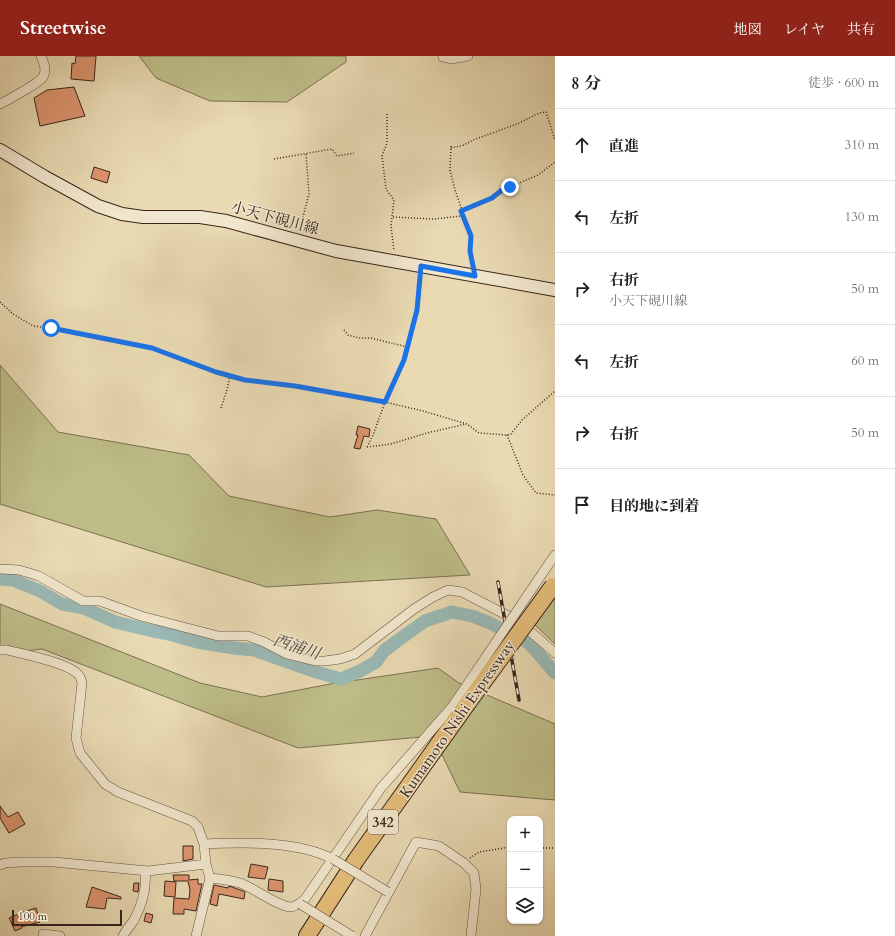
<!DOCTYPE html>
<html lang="ja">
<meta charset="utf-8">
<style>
body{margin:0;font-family:Cardo,"Noto Serif JP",serif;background:#f6f6f6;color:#202124}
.controls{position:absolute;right:12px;bottom:12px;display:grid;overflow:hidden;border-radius:8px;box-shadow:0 1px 3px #0004}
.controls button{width:36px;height:36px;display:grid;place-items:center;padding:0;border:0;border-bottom:1px solid #e0e0e0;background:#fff;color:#202124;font:20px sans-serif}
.scale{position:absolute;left:12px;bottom:10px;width:110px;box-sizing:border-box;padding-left:4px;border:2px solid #3a251c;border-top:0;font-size:11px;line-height:14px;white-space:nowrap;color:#3a251c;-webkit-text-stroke:3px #f1e7ce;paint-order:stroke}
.stop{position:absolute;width:12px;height:12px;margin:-9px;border:3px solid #1a73e8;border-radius:50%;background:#fff}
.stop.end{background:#1a73e8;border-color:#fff;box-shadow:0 1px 4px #0008}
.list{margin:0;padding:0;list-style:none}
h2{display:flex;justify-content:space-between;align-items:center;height:52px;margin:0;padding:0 16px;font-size:17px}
h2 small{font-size:13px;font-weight:400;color:#757577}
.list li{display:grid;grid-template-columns:26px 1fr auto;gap:12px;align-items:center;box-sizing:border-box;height:72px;padding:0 16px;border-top:1px solid #e0e0e0}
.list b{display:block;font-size:15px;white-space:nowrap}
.list p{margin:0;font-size:13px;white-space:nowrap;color:#757577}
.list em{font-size:13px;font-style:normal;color:#757577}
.icon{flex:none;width:22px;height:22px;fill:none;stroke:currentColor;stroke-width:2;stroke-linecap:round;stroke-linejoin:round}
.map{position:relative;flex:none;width:555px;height:880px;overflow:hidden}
header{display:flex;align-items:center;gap:24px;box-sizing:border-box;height:56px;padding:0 20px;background:#8f2418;color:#fff}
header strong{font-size:19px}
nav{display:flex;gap:22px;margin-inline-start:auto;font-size:14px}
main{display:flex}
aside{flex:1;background:#fff}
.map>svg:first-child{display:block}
.green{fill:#bebd88;stroke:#7c7152}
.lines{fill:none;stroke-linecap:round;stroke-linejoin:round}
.river{stroke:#9ab9b5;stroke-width:13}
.building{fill:#dd956f;stroke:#3a251c}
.minor-casing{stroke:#665242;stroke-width:10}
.secondary-casing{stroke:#3a251c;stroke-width:14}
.motorway-casing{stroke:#3a251c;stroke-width:18}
.path{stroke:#3a251c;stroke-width:1.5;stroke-dasharray:1 2;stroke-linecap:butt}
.minor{stroke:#f1e7ce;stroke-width:9}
.secondary{stroke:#f1e7ce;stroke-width:12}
.motorway{stroke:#e4bd7a;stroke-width:16}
.rail-casing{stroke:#3a251c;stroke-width:3.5}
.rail{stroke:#f1e7ce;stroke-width:2;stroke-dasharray:6;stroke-linecap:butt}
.minor-bridge-casing{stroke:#665242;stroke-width:10;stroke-linecap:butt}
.motorway-bridge-casing{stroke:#3a251c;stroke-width:18;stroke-linecap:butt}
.minor-bridge{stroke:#f1e7ce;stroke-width:9}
.motorway-bridge{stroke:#e4bd7a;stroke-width:16}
.route{stroke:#1a73e8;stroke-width:5}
.labels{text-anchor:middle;stroke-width:3;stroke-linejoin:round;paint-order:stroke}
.shield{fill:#f1e7ce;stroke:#715f51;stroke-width:1}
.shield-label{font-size:14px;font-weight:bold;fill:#3a251c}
.street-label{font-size:15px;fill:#3a251c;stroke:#f1e7ce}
.water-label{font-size:16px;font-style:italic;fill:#524a42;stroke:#f1e7ce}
</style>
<header>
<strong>Streetwise</strong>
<nav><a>地図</a><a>レイヤ</a><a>共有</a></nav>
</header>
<main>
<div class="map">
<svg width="555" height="880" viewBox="0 0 555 880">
<rect width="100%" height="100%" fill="#e9dab3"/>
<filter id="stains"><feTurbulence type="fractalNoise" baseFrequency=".005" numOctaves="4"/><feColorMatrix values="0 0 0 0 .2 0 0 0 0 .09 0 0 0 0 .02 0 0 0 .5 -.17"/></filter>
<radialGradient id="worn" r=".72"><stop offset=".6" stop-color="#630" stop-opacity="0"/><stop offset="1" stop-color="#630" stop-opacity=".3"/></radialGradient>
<!-- green -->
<path class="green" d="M139,0H346V6L287,46L210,45L156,22Z
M0,309L58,376L189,399L229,440L330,461L377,454L436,463L470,519L266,531L0,448Z
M555,541V588L535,569Z
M0,548L200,627L262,641L330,628L438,612L459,627L555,668V744L460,736L433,680L298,692L42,593L0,598Z"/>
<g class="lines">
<!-- river -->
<path class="river" d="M0,523L13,524L40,535L62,548L84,552L115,566L153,575L169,578L197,586L234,592L254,594L313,615L341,623L360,615L376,606L384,595L397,585L425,565L452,556L472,560L490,567L529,587L555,617"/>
</g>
<!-- building -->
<path class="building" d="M76,0H96L94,25L71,23L72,7L75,8Z
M74,31L85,60L40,70L34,42L47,34Z
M94,111L110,116L107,127L91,122Z
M358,370L370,373L369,381L364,380L360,393L354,392L358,379H356Z
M0,750L8,761L18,756L25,768L9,777L0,762Z
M183,790H193V803L183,805Z
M251,808L268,811L265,823L248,821Z
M173,819H189V824L198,823V828H202L196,855L184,853V858H173L174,842L189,843L190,834L188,825H174Z
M269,823L283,825V836L268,834Z
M165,825L176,826L175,841L164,840Z
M134,827H139L138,836L133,835Z
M214,829L228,832L229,830L243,835L245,836L244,843L219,838L217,850L210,848Z
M92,831L121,841V843L107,842L105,853L86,851Z
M36,852L40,866L21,871L22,872L15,875L9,862L23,856Z
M146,857L153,859L151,867L144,865Z"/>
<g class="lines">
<defs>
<path id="minor" d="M443,0V1L451,3L468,0
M0,48C8,44 39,27 43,21C47,14 44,7 41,0
M0,513L19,514L39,520L83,545H100L141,560L218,580H248L264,586L287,598L315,605H325L340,603L355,598L414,553L433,541L448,534L462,536L518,565L555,597
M542,518L555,499
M0,594H7C22,598 73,607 80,621C81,623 81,625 82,627L76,682L80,697L105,728L118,736L192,765L198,771L204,788L206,808L210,822L196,880
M204,788C244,786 297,785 333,803
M0,809L5,807L20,806H54L148,815L206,808
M210,822C220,823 230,824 240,827C254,832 279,851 291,851C296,850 301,847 305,843L381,732L452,651
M43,878L60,880
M123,880C126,874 130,870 134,864C142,849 147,832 145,815
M365,880L416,786L439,790L464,807L474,817L476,833L471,880"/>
<path id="secondary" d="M0,94L45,121L98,150L122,158L143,161H200L226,165L336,195L555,234"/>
<path id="motorway" d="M307,880L356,804L462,655"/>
</defs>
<!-- minor casing -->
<use href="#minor" class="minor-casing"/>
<!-- secondary casing -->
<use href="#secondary" class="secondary-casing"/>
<!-- motorway casing -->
<use href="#motorway" class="motorway-casing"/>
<!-- path -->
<path class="path" d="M387,58V87L382,100L386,133L394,144L391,170L394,195
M451,90L450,114L455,134L471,180L470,195L473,210
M451,92L464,89L473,84L517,68L539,57L546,56L555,84
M274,103L332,93L337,100L354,97
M461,155L492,142L503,134L538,119L555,106
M393,161L434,163L462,160
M299,176L309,138L306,97
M0,246L13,258L33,270L51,272L152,292L215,316L245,324L295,331L385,346L423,355L467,368L479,377L507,379L511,378L522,364L555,335
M344,274L348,279L359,282H371L407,291
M221,352L227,334L230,320
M507,379L523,419L536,437L555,439
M367,391L373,379L385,346L404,304L417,254L420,220
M367,391L391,388L427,377L466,368
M540,792H555
M470,802L479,796L510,791"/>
<!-- minor -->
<use href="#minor" class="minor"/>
<!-- secondary -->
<use href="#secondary" class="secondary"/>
<!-- motorway -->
<use href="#motorway" class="motorway"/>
<defs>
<path id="rail" d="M498,526L519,644"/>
</defs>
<!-- rail casing -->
<use href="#rail" class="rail-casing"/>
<!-- rail -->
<use href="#rail" class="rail"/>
<defs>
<path id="minor-bridge" d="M452,651L542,518
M333,803L388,836
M300,848L352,880"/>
<path id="motorway-bridge" d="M462,655L553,530"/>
</defs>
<!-- minor-bridge casing -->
<use href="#minor-bridge" class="minor-bridge-casing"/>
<!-- motorway-bridge casing -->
<use href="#motorway-bridge" class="motorway-bridge-casing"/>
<!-- minor-bridge -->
<use href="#minor-bridge" class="minor-bridge"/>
<!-- motorway-bridge -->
<use href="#motorway-bridge" class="motorway-bridge"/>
</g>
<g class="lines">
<!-- route -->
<path class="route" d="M51,272L152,292L216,316L245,324L295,330L385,346L404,304L417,254L421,210L475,220L470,195L471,180L461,155L492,142L502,134L510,131"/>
</g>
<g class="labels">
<!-- shield labels -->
<rect class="shield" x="368" y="754" width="30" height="24" rx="3"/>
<g class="shield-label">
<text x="383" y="771">342</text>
</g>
<!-- street labels -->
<g class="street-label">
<text transform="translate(275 162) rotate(15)" y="5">小天下硯川線</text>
<text transform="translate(457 663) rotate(-55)" y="5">Kumamoto Nishi Expressway</text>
</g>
<!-- water labels -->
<g class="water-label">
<text transform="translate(297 590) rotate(18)" y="6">西浦川</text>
</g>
</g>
<rect width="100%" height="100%" filter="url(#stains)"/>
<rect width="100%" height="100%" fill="url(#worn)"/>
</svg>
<div class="controls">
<button>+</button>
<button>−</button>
<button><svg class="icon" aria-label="layers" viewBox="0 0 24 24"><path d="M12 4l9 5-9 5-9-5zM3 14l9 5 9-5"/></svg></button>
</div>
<div class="scale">100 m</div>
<div class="stop" style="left:51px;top:272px"></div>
<div class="stop end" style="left:510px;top:131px"></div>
</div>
<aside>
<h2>8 分<small>徒歩 · 600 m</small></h2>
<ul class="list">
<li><svg class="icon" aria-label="ahead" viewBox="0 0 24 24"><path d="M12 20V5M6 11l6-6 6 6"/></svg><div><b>直進</b></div><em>310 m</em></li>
<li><svg class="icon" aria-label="left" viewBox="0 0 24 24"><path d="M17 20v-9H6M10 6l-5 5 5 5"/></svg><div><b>左折</b></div><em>130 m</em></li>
<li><svg class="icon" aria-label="right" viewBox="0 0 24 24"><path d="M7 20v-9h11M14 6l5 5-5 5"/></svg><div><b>右折</b><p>小天下硯川線</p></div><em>50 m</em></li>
<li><svg class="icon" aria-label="left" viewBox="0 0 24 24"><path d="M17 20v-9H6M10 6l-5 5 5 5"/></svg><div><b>左折</b></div><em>60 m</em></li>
<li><svg class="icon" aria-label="right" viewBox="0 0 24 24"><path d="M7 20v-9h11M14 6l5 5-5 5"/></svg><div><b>右折</b></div><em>50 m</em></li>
<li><svg class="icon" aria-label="arrive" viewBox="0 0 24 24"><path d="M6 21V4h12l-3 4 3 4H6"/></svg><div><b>目的地に到着</b></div></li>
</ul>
</aside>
</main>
